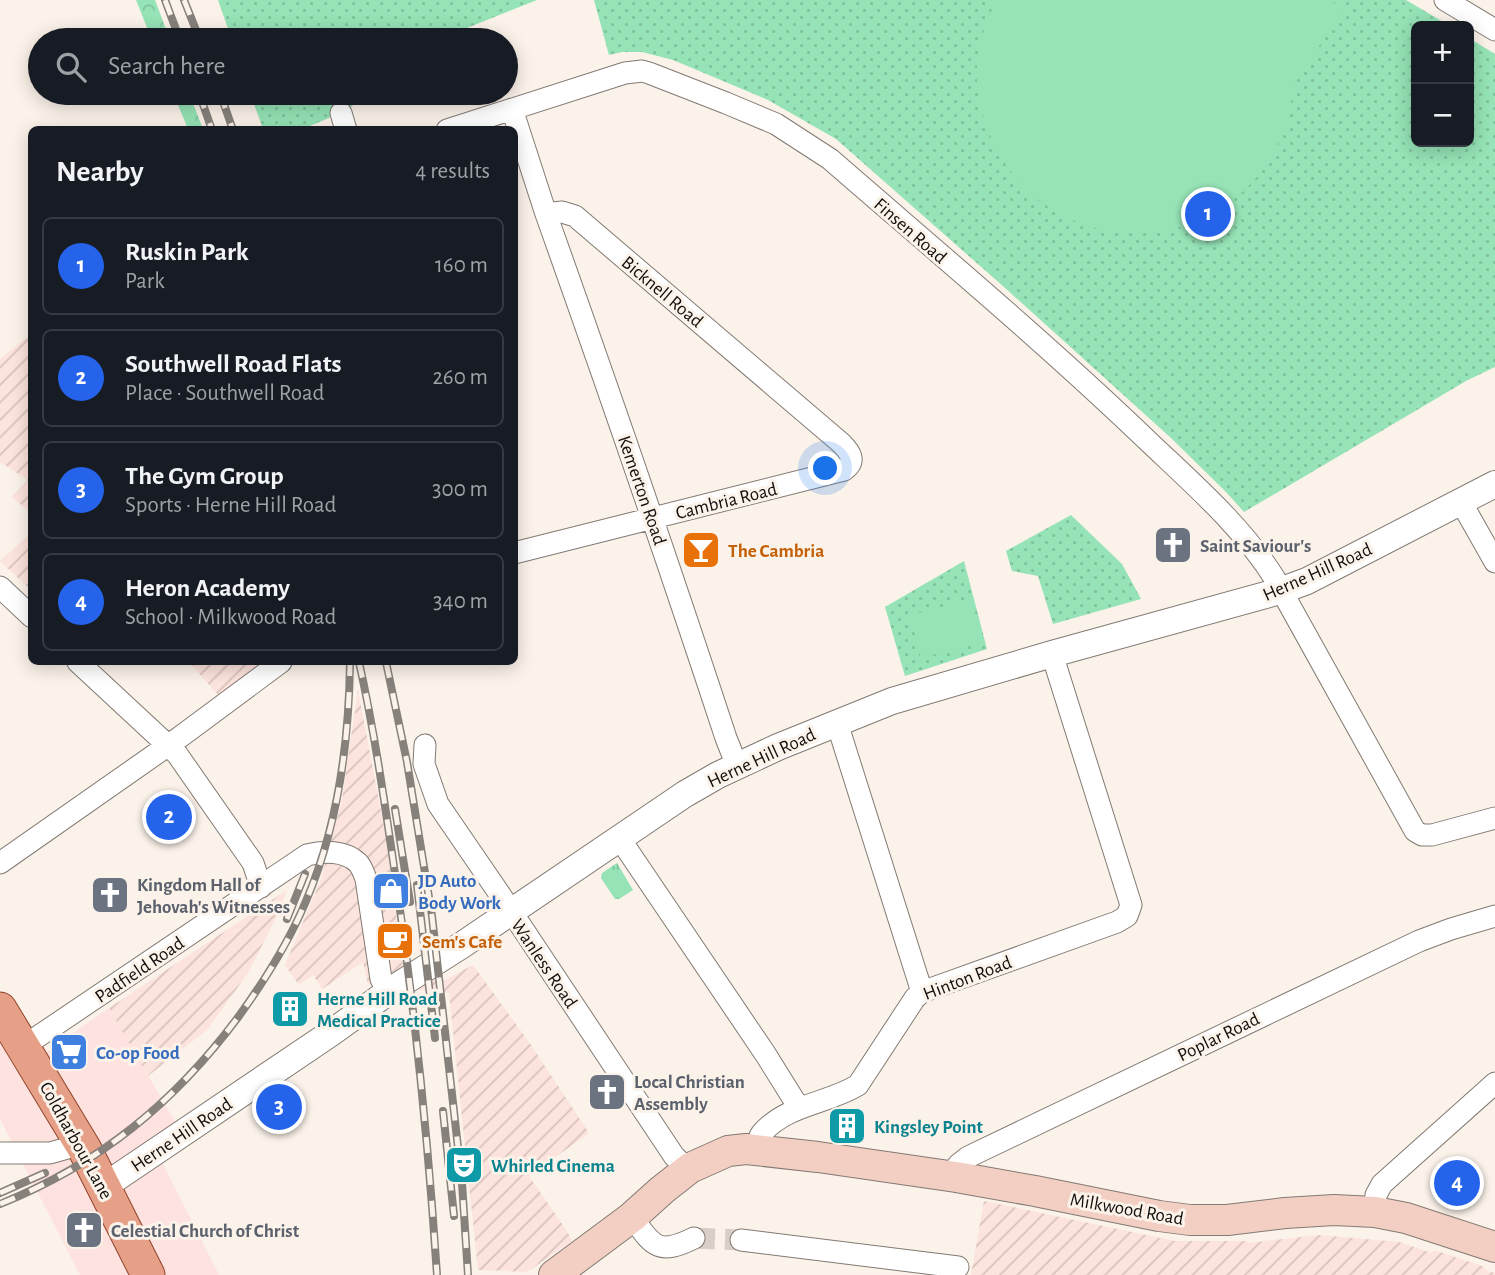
<!DOCTYPE html>
<meta charset="utf-8">
<style>
body{margin:0;font-family:"Alegreya Sans",sans-serif;background:#20242c;color:#f1f3f6}
.controls{position:absolute;right:21px;top:21px;display:grid;overflow:hidden;border-radius:10px;box-shadow:0 4px 18px #0003}
.controls button{width:63px;height:63px;display:grid;place-items:center;padding:0;border:0;border-bottom:2px solid #363941;background:#171b24;color:#f1f3f6;font:35px sans-serif}
.you{position:absolute;left:826px;top:469px;width:24px;height:24px;margin:-18px;border:5px solid #fff;border-radius:50%;background:#1a73e8;box-shadow:0 0 0 10px #1a73e833}
.badge{display:grid;place-items:center;width:46px;height:46px;border-radius:50%;background:#2563eb;color:#fff;font-size:23px;font-weight:700}
.pin{position:absolute;translate:-50% -50%;border:4px solid #fff;box-shadow:0 2px 7px #0006}
.list{margin:0;padding:0;list-style:none}
h2{display:flex;justify-content:space-between;align-items:center;height:91px;margin:0;padding:0 28px;font-size:30px}
h2 small{font-size:23px;font-weight:400;color:#9ea1a6}
.list li{display:grid;grid-template-columns:46px 1fr auto;gap:21px;align-items:center;box-sizing:border-box;height:98px;margin:0 14px 14px;padding:0 14px;border:2px solid #363941;border-radius:10px}
.list b{display:block;font-size:26px;white-space:nowrap}
.list p{margin:0;font-size:23px;white-space:nowrap;color:#9ea1a6}
.list em{font-size:23px;font-style:normal;color:#9ea1a6}
.icon{flex:none;width:38px;height:38px;fill:none;stroke:currentColor;stroke-width:2;stroke-linecap:round;stroke-linejoin:round}
.map{position:relative;flex:none;width:1495px;height:1275px;overflow:hidden}
.search{position:absolute;background:#171b24;box-shadow:0 4px 18px #0003;left:28px;top:28px;width:490px;height:77px;display:flex;align-items:center;gap:18px;box-sizing:border-box;padding:0 24px;border-radius:38px;color:#9ea1a6;font-size:26px}
.panel{position:absolute;background:#171b24;box-shadow:0 4px 18px #0003;left:28px;top:126px;width:490px;height:539px;border-radius:10px}
.map>svg:first-child{display:block}
.commercial{fill:#fde2df}
.industrial{fill:url(#industrial-furrows)}
.grass{fill:url(#grass-tufts)}
.forest{fill:url(#forest-crowns)}
.park{fill:url(#park-dots)}
.pitch{fill:#95e3b6}
.lines{fill:none;stroke-linecap:round;stroke-linejoin:round}
.minor-tunnel{stroke:#d8d0c8;stroke-width:21;stroke-dasharray:21 10;stroke-linecap:butt}
.minor-casing{stroke:#827a73;stroke-width:23}
.tertiary-casing{stroke:#827a73;stroke-width:28}
.secondary-casing{stroke:#827a73;stroke-width:32}
.primary-casing{stroke:#914329;stroke-width:35}
.minor{stroke:#fff;stroke-width:21}
.tertiary{stroke:#fff;stroke-width:26}
.secondary{stroke:#f3cfc3;stroke-width:30}
.primary{stroke:#e6a088;stroke-width:33}
.rail-casing{stroke:#87817c;stroke-width:8}
.rail{stroke:#fbf2e9;stroke-width:5;stroke-dasharray:16;stroke-linecap:butt}
.labels{text-anchor:middle;stroke-width:6;stroke-linejoin:round;paint-order:stroke}
.street-label{font-size:19px;fill:#110e0c;stroke:#fbf2e9}
.worship-label{font-size:19px;font-weight:bold;fill:#5b616d;stroke:#fbf2e9;text-anchor:start}
.food-label{font-size:19px;font-weight:bold;fill:#c56008;stroke:#fbf2e9;text-anchor:start}
.shop-label{font-size:19px;font-weight:bold;fill:#366cbe;stroke:#fbf2e9;text-anchor:start}
.culture-label{font-size:19px;font-weight:bold;fill:#0d838f;stroke:#fbf2e9;text-anchor:start}
</style>
<div class="map">
<svg width="1495" height="1275" viewBox="0 0 1495 1275">
<defs>
<pattern id="industrial-furrows" width="10" height="10" patternUnits="userSpaceOnUse" patternTransform="scale(1.75)"><rect width="10" height="10" fill="#fde3dd"/><path d="M-1 1l2-2M0 10L10 0M9 11l2-2" fill="none" stroke="#d8c2bc"/></pattern>
<pattern id="grass-tufts" width="24" height="20" patternUnits="userSpaceOnUse" patternTransform="scale(1.75)"><rect width="24" height="20" fill="#95e3b6"/><path d="M3 7l-1-3M5 7V3M7 7l1-3M15 17l-1-3M17 17v-4M19 17l1-3" fill="none" stroke="#7fc29b"/></pattern>
<pattern id="forest-crowns" width="20" height="18" patternUnits="userSpaceOnUse" patternTransform="scale(1.75)"><rect width="20" height="18" fill="#95e3b6"/><path d="M2 6a3 3 0 1 1 6 0M12 15a3 3 0 1 1 6 0" fill="none" stroke="#7fc29b"/></pattern>
<pattern id="park-dots" width="8" height="8" patternUnits="userSpaceOnUse" patternTransform="scale(1.75)"><rect width="8" height="8" fill="#95e3b6"/><path d="M2 2h.1M6 6h.1" fill="none" stroke="#7fc29b" stroke-width="1.8" stroke-linecap="round"/></pattern>
</defs>
<rect width="100%" height="100%" fill="#fbf2e9"/>
<!-- commercial -->
<path class="commercial" d="M109,1008L177,1125L159,1156L219,1275H80L0,1119V1040L19,1071Z"/>
<!-- industrial -->
<path class="industrial" d="M31,334V513L12,497L28,480L0,462V359Z
M31,533V590L0,561Z
M189,662H266L218,695Z
M358,690L385,833L404,973L445,980L473,965L529,1042L589,1133L529,1176L567,1231L572,1241L527,1272L478,1270L449,993L368,984L363,962L322,989L313,975L299,985L285,965L321,879L342,799Z
M287,890L277,916L248,973L207,1030L148,1076L109,1008Z
M984,1201L1175,1241H1247L1248,1243L1320,1235L1399,1242L1432,1253L1434,1250L1485,1267V1270L1495,1273V1275H971Z"/>
<!-- grass -->
<path class="grass" d="M617,863L633,890L619,899H615L601,878L602,873Z"/>
<!-- forest -->
<path class="forest" d="M136,0H155L170,40H152Z
M173,93H189L203,129H188Z"/>
<!-- park -->
<path class="park" d="M218,0H537L457,32L446,40H232Z
M594,0H1406L1450,26H1416V142H1469V38L1495,54V367L1466,381L1244,512L1226,492L1171,438L1004,287L836,139L768,100L673,60L642,52H622L609,55Z
M250,93H372L341,113L300,130L263,129Z
M1071,515L1122,564L1141,599L1053,624L1038,576L1012,571L1006,551Z
M964,561L987,649L905,676L885,607Z"/>
<!-- pitch -->
<path class="pitch" d="M996,0H1329L1343,9C1331,27 1320,45 1308,63C1304,69 1297,77 1294,85C1291,95 1292,106 1289,116C1279,150 1259,181 1230,202C1147,264 1027,230 989,133C978,106 974,78 979,50C982,32 989,16 996,0Z
M971,599L982,642L921,658L910,615Z"/>
<g class="lines">
<!-- minor-tunnel -->
<path class="minor-tunnel" d="M694,1238L741,1240"/>
<defs>
<path id="minor" d="M1445,0L1495,30
M512,109L546,214L562,212L575,216L841,443C850,452 857,461 844,470L514,553
M341,113L346,130
M447,130L625,73L642,71L649,73L726,103L776,124L830,159C937,252 1047,344 1149,442C1192,483 1243,527 1275,579L1415,831L1422,835H1432L1495,818
M546,214C608,388 668,562 726,738L737,766
M1461,502L1495,562
M0,587L32,617
M78,662L177,754L253,863L261,887
M837,723L922,992
M425,745L424,764L438,804L501,896L674,1156L685,1167L690,1168
M620,839L766,1055L799,1108
M0,863L180,737L281,662
M24,1046L307,855C323,851 345,850 358,863C362,867 364,874 366,879L381,979L388,992
M758,1149L760,1136L762,1133C788,1104 827,1104 858,1085L915,998L922,992L1117,922L1127,916L1131,905L1052,654
M0,1153H50L82,1144
M956,1177L958,1165L968,1157L1419,941L1451,929L1495,916
M1375,1212L1376,1195L1382,1184L1495,1083
M632,1217C653,1246 658,1256 694,1238
M741,1240L958,1267"/>
<path id="tertiary" d="M103,1187L331,1033L388,992L462,945L685,794L718,775L778,747L892,701L1052,654L1280,591L1307,581L1495,484"/>
<path id="secondary" d="M554,1275L632,1217L662,1190L690,1168L728,1151L746,1149L818,1157L956,1177L1035,1191L1159,1216L1190,1220H1227L1285,1213L1334,1210L1375,1212L1406,1218L1495,1247"/>
<path id="primary" d="M0,1009L84,1148L148,1275"/>
</defs>
<!-- minor casing -->
<use href="#minor" class="minor-casing"/>
<!-- tertiary casing -->
<use href="#tertiary" class="tertiary-casing"/>
<!-- secondary casing -->
<use href="#secondary" class="secondary-casing"/>
<!-- primary casing -->
<use href="#primary" class="primary-casing"/>
<!-- minor -->
<use href="#minor" class="minor"/>
<!-- tertiary -->
<use href="#tertiary" class="tertiary"/>
<!-- secondary -->
<use href="#secondary" class="secondary"/>
<!-- primary -->
<use href="#primary" class="primary"/>
<defs>
<path id="rail" d="M165,0L180,40
M184,0L200,40
M199,93L212,130
M220,93L233,130
M359,662C374,729 384,798 394,867C414,1002 428,1138 437,1275
M386,662L407,762L432,916L462,1183L468,1275
M395,809L410,902
M417,885L435,1038
M287,919L305,874
M443,1111L454,1216
M0,1193L45,1173
M0,1204C100,1164 175,1102 239,1016C265,980 289,942 306,901C338,826 349,743 350,662"/>
</defs>
<!-- rail casing -->
<use href="#rail" class="rail-casing"/>
<!-- rail -->
<use href="#rail" class="rail"/>
</g>
<!-- icons -->
<defs>
<symbol id="church-square" viewBox="-11 -11 22 22"><rect x="-9" y="-9" width="18" height="18" rx="4" fill="#6b7280" stroke="#fbf2e9"/><path d="M-1.2-6h2.4v3.5h3.3v2.4h-3.3V6h-2.4V-.1h-3.3v-2.4h3.3Z" fill="#fff"/></symbol>
<symbol id="bar-square" viewBox="-11 -11 22 22"><rect x="-9" y="-9" width="18" height="18" rx="4" fill="#e8710a" stroke="#fbf2e9"/><path d="M-6-5H6L.8 .8V4.5H3.5V6h-7V4.5H-.8V.8Z" fill="#fff"/></symbol>
<symbol id="shop-square" viewBox="-11 -11 22 22"><rect x="-9" y="-9" width="18" height="18" rx="4" fill="#3f7fe0" stroke="#fbf2e9"/><path d="M-5-2.5h2.3a2.7 3.5 0 0 1 5.4 0H5L5.5 6h-11ZM-1.5-2.5h3a1.5 2.3 0 0 0-3 0Z" fill="#fff"/></symbol>
<symbol id="cafe-square" viewBox="-11 -11 22 22"><rect x="-9" y="-9" width="18" height="18" rx="4" fill="#e8710a" stroke="#fbf2e9"/><path d="M-5.5-4.5H6V0H3Q3 3.5 0 3.5H-2.5Q-5.5 3.5-5.5 0ZM3-3.2v2h1.7v-2ZM-6 4.5H4V6H-6Z" fill="#fff"/></symbol>
<symbol id="building-square" viewBox="-11 -11 22 22"><rect x="-9" y="-9" width="18" height="18" rx="4" fill="#0f9aa8" stroke="#fbf2e9"/><path d="M-4-6H4V6H1V3H-1V6H-4ZM-2.5-4.3h1.7v1.8h-1.7ZM.8-4.3h1.7v1.8H.8ZM-2.5-1h1.7V.8h-1.7ZM.8-1h1.7V.8H.8Z" fill="#fff"/></symbol>
<symbol id="supermarket-square" viewBox="-11 -11 22 22"><rect x="-9" y="-9" width="18" height="18" rx="4" fill="#3f7fe0" stroke="#fbf2e9"/><path d="M-6-5.5h2.5l.6 2H6L4.5 2H-2.5L-4.4-4H-6ZM-1.5 3.2a1.3 1.3 0 1 0 .1 0ZM3 3.2a1.3 1.3 0 1 0 .1 0Z" fill="#fff"/></symbol>
<symbol id="theatre-square" viewBox="-11 -11 22 22"><rect x="-9" y="-9" width="18" height="18" rx="4" fill="#0f9aa8" stroke="#fbf2e9"/><path d="M-5-5.5Q0-4 5-5.5V0Q5 5 0 6Q-5 5-5 0ZM-3.3-2.5H-1v1.5H-3.3ZM1-2.5H3.3v1.5H1ZM-2.8 1Q0 5.5 2.8 1Z" fill="#fff"/></symbol>
</defs>
<g fill-rule="evenodd">
<use href="#church-square" x="1151" y="523" width="44" height="44"/>
<use href="#bar-square" x="679" y="528" width="44" height="44"/>
<use href="#shop-square" x="369" y="869" width="44" height="44"/>
<use href="#church-square" x="88" y="873" width="44" height="44"/>
<use href="#cafe-square" x="373" y="919" width="44" height="44"/>
<use href="#building-square" x="268" y="987" width="44" height="44"/>
<use href="#supermarket-square" x="47" y="1030" width="44" height="44"/>
<use href="#church-square" x="585" y="1070" width="44" height="44"/>
<use href="#building-square" x="825" y="1104" width="44" height="44"/>
<use href="#theatre-square" x="442" y="1143" width="44" height="44"/>
<use href="#church-square" x="62" y="1208" width="44" height="44"/>
</g>
<g class="labels">
<!-- street labels -->
<g class="street-label">
<text transform="translate(911 230) rotate(41)" y="7">Finsen Road</text>
<text transform="translate(663 291) rotate(40)" y="7">Bicknell Road</text>
<text transform="translate(643 490) rotate(71)" y="7">Kemerton Road</text>
<text transform="translate(726 500) rotate(-14)" y="7">Cambria Road</text>
<text transform="translate(1317 571) rotate(-24)" y="7">Herne Hill Road</text>
<text transform="translate(761 757) rotate(-25)" y="7">Herne Hill Road</text>
<text transform="translate(545 963) rotate(56)" y="7">Wanless Road</text>
<text transform="translate(139 969) rotate(-34)" y="7">Padfield Road</text>
<text transform="translate(967 977) rotate(-21)" y="7">Hinton Road</text>
<text transform="translate(1218 1036) rotate(-26)" y="7">Poplar Road</text>
<text transform="translate(181 1134) rotate(-34)" y="7">Herne Hill Road</text>
<text transform="translate(77 1140) rotate(61)" y="7">Coldharbour Lane</text>
<text transform="translate(1127 1208) rotate(10)" y="7">Milkwood Road</text>
</g>
<!-- worship labels -->
<g class="worship-label">
<text x="1200" y="552">Saint Saviour's</text>
<text x="137" y="891">Kingdom Hall of<tspan x="137" dy="22">Jehovah's Witnesses</tspan></text>
<text x="634" y="1088">Local Christian<tspan x="634" dy="22">Assembly</tspan></text>
<text x="111" y="1237">Celestial Church of Christ</text>
</g>
<!-- food labels -->
<g class="food-label">
<text x="728" y="557">The Cambria</text>
<text x="422" y="948">Sem's Cafe</text>
</g>
<!-- shop labels -->
<g class="shop-label">
<text x="418" y="887">JD Auto<tspan x="418" dy="22">Body Work</tspan></text>
<text x="96" y="1059">Co-op Food</text>
</g>
<!-- culture labels -->
<g class="culture-label">
<text x="317" y="1005">Herne Hill Road<tspan x="317" dy="22">Medical Practice</tspan></text>
<text x="874" y="1133">Kingsley Point</text>
<text x="491" y="1172">Whirled Cinema</text>
</g>
</g>
</svg>
<div class="controls">
<button>+</button>
<button>−</button>
</div>
<div class="you"></div>
<div class="pin badge" style="left:1208px;top:214px">1</div>
<div class="pin badge" style="left:169px;top:817px">2</div>
<div class="pin badge" style="left:279px;top:1107px">3</div>
<div class="pin badge" style="left:1457px;top:1183px">4</div>
<div class="search"><svg class="icon" aria-label="search" viewBox="0 0 24 24"><circle cx="10" cy="10" r="6"/><path d="M15 15l6 6"/></svg>Search here</div>
<section class="panel">
<h2>Nearby<small>4 results</small></h2>
<ul class="list">
<li><span class="badge">1</span><div><b>Ruskin Park</b><p>Park</p></div><em>160 m</em></li>
<li><span class="badge">2</span><div><b>Southwell Road Flats</b><p>Place · Southwell Road</p></div><em>260 m</em></li>
<li><span class="badge">3</span><div><b>The Gym Group</b><p>Sports · Herne Hill Road</p></div><em>300 m</em></li>
<li><span class="badge">4</span><div><b>Heron Academy</b><p>School · Milkwood Road</p></div><em>340 m</em></li>
</ul>
</section>
</div>
